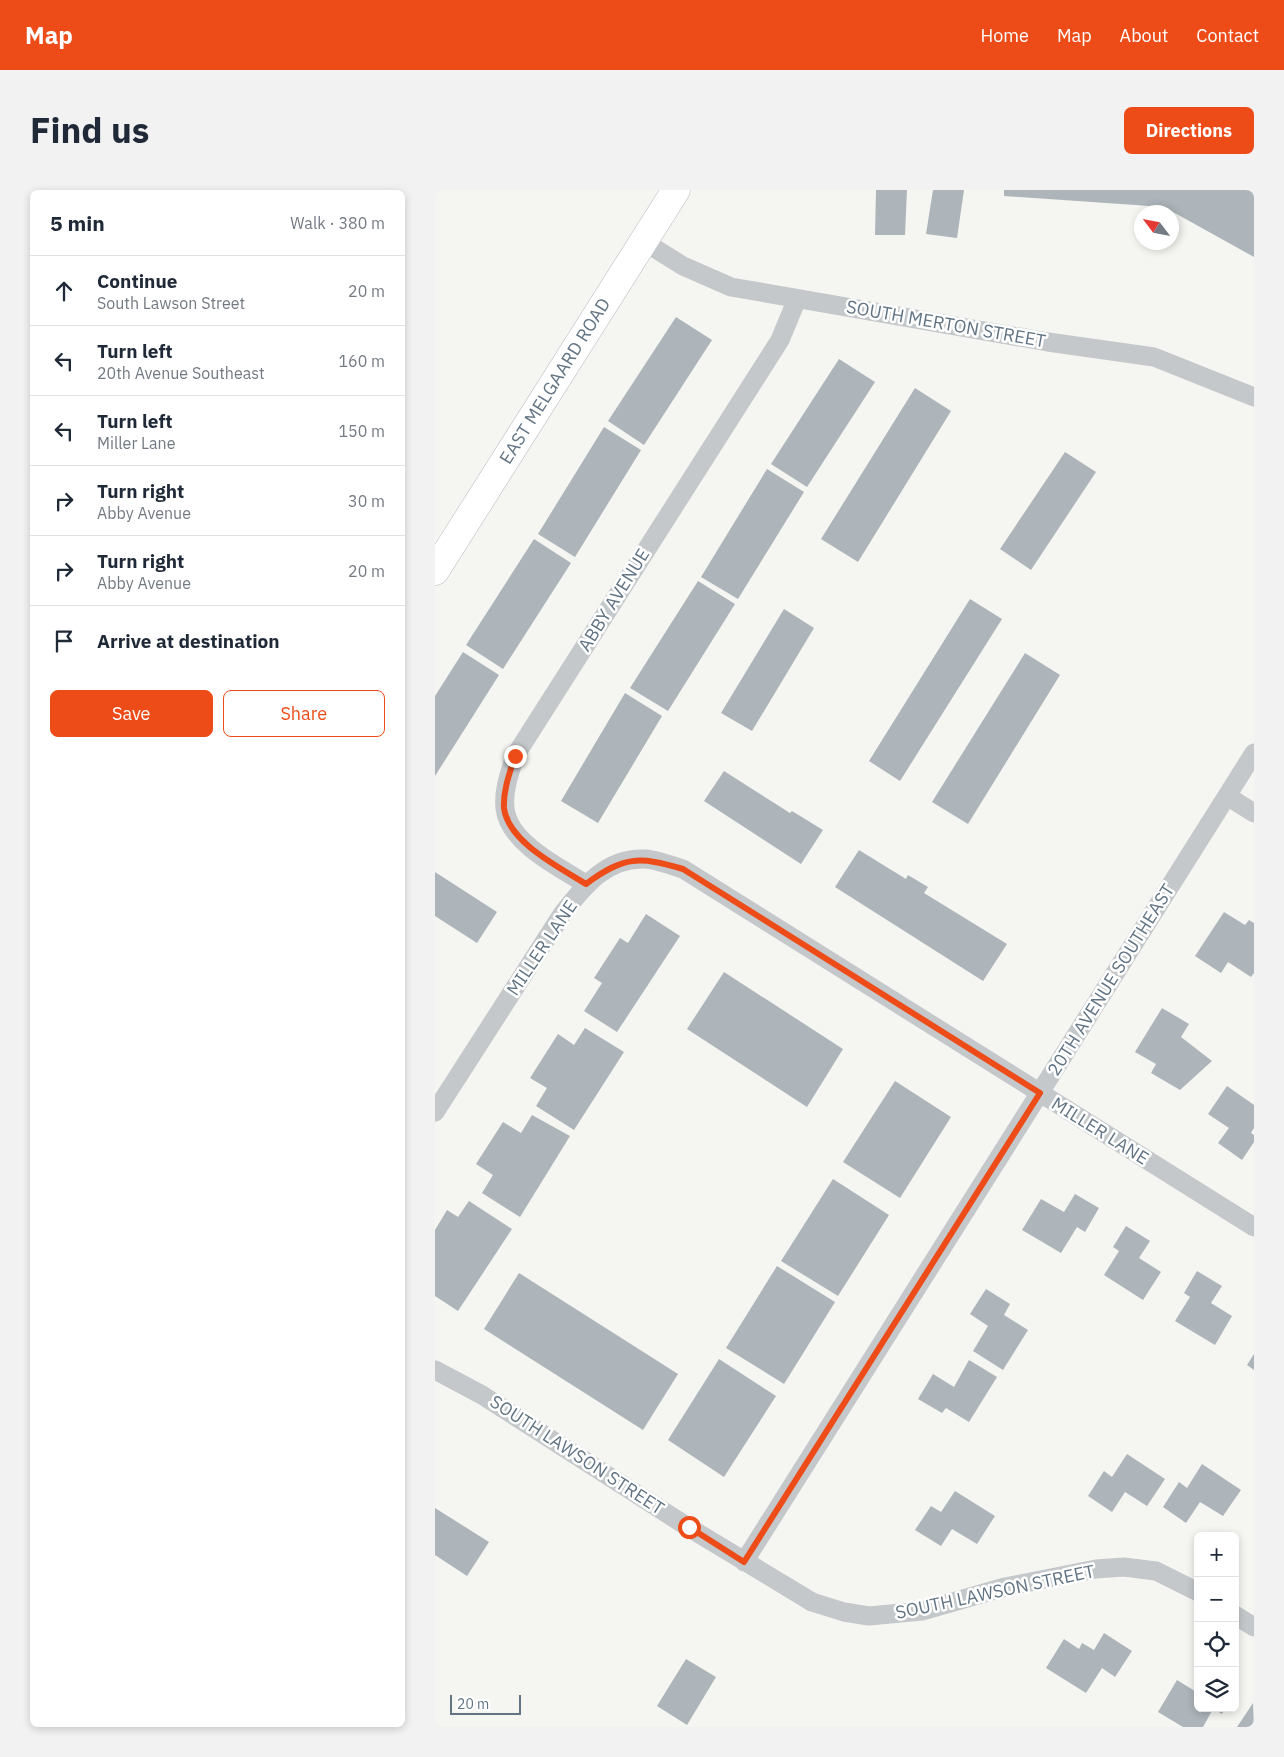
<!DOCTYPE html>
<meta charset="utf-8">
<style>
body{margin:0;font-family:"IBM Plex Sans",sans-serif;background:#f2f2f3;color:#1f2937}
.controls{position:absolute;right:15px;bottom:15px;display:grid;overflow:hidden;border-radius:8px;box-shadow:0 2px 8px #0003}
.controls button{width:45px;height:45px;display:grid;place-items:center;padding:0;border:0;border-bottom:1px solid #e0e1e3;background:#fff;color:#1f2937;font:25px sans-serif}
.compass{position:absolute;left:699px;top:15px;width:45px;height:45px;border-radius:50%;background:#fff;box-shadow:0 2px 8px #0003;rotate:302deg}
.scale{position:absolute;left:15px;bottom:12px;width:71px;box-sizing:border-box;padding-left:5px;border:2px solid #627484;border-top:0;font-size:14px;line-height:18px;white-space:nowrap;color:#627484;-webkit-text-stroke:4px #fff;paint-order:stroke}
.stop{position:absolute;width:15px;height:15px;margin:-11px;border:4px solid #ed4c19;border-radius:50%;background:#fff}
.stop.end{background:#ed4c19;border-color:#fff;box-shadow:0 1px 5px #0008}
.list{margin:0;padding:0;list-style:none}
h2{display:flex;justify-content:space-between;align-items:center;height:65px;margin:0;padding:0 20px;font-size:21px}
h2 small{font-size:16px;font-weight:400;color:#747a83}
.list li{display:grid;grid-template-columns:32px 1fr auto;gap:15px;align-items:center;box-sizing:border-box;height:70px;padding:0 20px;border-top:1px solid #e0e1e3}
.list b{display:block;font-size:19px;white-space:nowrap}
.list p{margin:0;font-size:16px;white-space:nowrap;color:#747a83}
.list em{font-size:16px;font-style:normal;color:#747a83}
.actions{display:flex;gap:10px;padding:15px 20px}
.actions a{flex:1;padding:11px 0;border:1px solid #ed4c19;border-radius:8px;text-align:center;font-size:18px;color:#ed4c19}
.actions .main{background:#ed4c19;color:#fff}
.icon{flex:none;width:28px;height:28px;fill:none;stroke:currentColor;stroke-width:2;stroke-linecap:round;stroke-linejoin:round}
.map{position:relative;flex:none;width:819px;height:1537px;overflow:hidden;border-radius:8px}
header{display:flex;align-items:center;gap:30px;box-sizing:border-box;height:70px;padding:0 25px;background:#ed4c19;color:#fff}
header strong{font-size:24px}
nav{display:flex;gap:28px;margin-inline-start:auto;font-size:18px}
.intro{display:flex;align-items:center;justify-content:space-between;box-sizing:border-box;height:120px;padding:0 30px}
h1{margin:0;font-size:35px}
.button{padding:12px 22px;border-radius:8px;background:#ed4c19;color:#fff;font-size:18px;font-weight:700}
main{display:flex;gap:30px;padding:0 30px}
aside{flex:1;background:#fff;border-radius:8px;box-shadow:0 2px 8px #0003}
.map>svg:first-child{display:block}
.building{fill:#adb5ba}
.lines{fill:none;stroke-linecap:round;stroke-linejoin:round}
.secondary-casing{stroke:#b6bbc0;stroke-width:29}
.street{stroke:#c4c8cb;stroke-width:19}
.secondary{stroke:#fff;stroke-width:28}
.route{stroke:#ed4c19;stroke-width:6}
.labels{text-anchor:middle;stroke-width:5;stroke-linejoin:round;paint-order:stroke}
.street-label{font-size:18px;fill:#627484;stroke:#fff}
</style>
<header>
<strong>Map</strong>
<nav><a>Home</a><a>Map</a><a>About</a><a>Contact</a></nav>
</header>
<div class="intro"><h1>Find us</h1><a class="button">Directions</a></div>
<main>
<aside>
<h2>5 min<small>Walk · 380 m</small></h2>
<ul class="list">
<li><svg class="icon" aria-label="ahead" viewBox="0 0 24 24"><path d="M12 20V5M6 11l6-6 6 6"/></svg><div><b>Continue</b><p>South Lawson Street</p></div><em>20 m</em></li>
<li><svg class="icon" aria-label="left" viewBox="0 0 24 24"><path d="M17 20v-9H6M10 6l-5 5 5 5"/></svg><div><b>Turn left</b><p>20th Avenue Southeast</p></div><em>160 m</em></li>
<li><svg class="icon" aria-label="left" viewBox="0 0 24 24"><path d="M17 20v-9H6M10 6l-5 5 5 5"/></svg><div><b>Turn left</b><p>Miller Lane</p></div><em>150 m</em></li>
<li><svg class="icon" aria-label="right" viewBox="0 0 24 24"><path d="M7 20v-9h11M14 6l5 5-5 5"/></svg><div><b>Turn right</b><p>Abby Avenue</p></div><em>30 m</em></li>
<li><svg class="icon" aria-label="right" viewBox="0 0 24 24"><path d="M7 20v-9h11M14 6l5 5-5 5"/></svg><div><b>Turn right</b><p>Abby Avenue</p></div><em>20 m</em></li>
<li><svg class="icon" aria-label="arrive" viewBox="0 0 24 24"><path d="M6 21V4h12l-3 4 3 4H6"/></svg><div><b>Arrive at destination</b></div></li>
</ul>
<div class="actions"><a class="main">Save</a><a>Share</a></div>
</aside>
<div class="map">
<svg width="819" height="1537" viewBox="0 0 819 1537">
<rect width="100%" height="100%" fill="#f5f5f1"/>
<!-- building -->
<path class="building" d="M441,0H472L470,45H440Z
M498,0H529L522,48L491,44Z
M569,0H819V67L729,17L569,6Z
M241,127L277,150L209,255L173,231Z
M404,169L440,192L372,297L336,274Z
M480,198L516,221L423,372L386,349Z
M169,237L206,260L140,367L103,344Z
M630,262L661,282L596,380L565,359Z
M332,279L369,302L303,409L266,387Z
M99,349L136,373L68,479L31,455Z
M263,391L300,414L233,521L195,498Z
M535,409L567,429L465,591L434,571Z
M349,419L379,438L317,541L286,523Z
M28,462L64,485L0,586V506Z
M590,463L625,485L533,634L497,612Z
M190,503L227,526L163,633L126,611Z
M289,581L355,623L357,621L388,640L366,674L269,611Z
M424,660L471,689L473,685L493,697L489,703L572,754L548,791L400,697Z
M0,682L62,722L42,753L0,726Z
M789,722L810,735L814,730L819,733V783L816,787L793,772L786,783L760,766Z
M211,724L245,746L182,842L149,821L167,793L159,788L185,748L193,753Z
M289,782L408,859L372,917L252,839Z
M727,818L754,834L746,847L777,871L745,900L716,883L721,874L700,862Z
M150,838L189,862L139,940L101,916L112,898L95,888L123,844L139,855Z
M460,891L516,927L465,1008L408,972Z
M792,896L819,915V938L816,943L819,945V952L807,970L783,953L794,938L773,924Z
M97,925L135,946L85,1027L47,1003L58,985L41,974L68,932L86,943Z
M398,989L454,1025L403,1106L346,1071Z
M640,1004L664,1018L650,1042L642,1037L626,1063L587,1040L606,1009L629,1022Z
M34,1011L77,1039L23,1121L0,1106V1040L12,1020L23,1027Z
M691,1036L715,1051L704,1068L726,1082L708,1110L669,1085L684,1061L678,1057Z
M342,1076L400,1112L349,1194L291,1158Z
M762,1081L787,1096L776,1113L797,1126L780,1155L740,1131L755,1107L749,1103Z
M84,1083L243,1184L208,1240L49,1139Z
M551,1099L575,1114L569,1125L593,1140L568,1180L538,1161L553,1136L535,1124Z
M819,1164V1180L812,1175Z
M284,1169L341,1206L289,1287L233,1250Z
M534,1170L562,1187L534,1232L511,1218L507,1223L483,1209L498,1184L519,1197Z
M692,1264L730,1289L712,1316L690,1302L677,1322L653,1306L669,1281L677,1287Z
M767,1274L806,1300L788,1326L765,1312L751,1333L728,1317L744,1292L752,1298Z
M520,1301L560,1326L542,1354L517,1339L506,1356L480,1340L496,1316L506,1322Z
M0,1318L54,1352L32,1386L0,1365Z
M669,1443L697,1461L680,1487L667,1478L651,1503L611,1478L629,1449L644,1459L647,1453L659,1460Z
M251,1469L281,1487L252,1535L222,1516Z
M742,1490L763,1503V1518H790L787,1524L778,1519L768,1537H748L723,1522Z
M818,1513L819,1537H802Z"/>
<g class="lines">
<defs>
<path id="secondary" d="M0,381L241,0"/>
</defs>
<!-- secondary casing -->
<use href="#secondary" class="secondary-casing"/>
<!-- street -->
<path class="street" d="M208,51L248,76L296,97L613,152L719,167L819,207
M792,606L819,623
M151,694C123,677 73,652 70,618C68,600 75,582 80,566L345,150L362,109
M0,922L128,723C149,696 172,667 210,669C222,670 236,675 248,679L819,1037
M0,1180L47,1205L253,1337L377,1412L409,1422L434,1426L487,1421L570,1397L661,1379L689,1377L721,1381L763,1402
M309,1372L819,563
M800,1425L819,1437"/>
<!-- secondary -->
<use href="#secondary" class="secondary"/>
</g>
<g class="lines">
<!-- route -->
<path class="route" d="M80,566C75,582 68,600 69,618C73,652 124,677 151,694C189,666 204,666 248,679L605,903L309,1372L254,1337"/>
</g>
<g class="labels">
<!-- street labels -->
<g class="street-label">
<text transform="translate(511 134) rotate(10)" y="6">SOUTH MERTON STREET</text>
<text transform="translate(120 191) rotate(-58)" y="6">EAST MELGAARD ROAD</text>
<text transform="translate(179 410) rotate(-58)" y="6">ABBY AVENUE</text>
<text transform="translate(107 758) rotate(-56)" y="6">MILLER LANE</text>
<text transform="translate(676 790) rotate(-58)" y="6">20TH AVENUE SOUTHEAST</text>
<text transform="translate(665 941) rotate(32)" y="6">MILLER LANE</text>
<text transform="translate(142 1265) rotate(33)" y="6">SOUTH LAWSON STREET</text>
<text transform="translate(560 1402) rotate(-12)" y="6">SOUTH LAWSON STREET</text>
</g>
</g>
</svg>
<div class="controls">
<button>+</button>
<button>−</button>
<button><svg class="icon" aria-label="locate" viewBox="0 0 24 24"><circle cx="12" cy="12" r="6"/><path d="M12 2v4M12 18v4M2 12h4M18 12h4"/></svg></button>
<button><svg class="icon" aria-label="layers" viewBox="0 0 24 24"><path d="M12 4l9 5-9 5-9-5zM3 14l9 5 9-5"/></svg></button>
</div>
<svg class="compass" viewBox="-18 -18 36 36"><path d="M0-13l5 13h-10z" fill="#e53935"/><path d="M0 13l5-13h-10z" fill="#747a83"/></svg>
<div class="scale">20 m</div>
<div class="stop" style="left:254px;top:1337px"></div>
<div class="stop end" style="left:80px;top:566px"></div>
</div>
</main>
